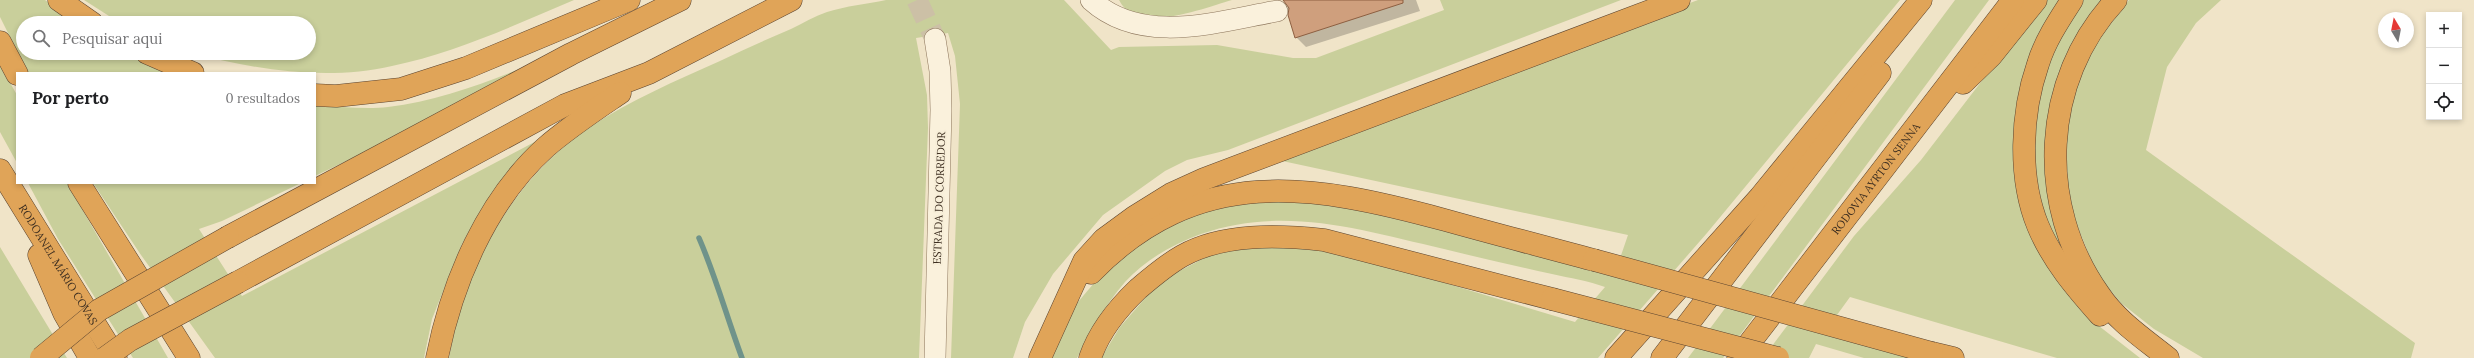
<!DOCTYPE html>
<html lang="pt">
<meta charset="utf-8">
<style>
body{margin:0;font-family:Lora,serif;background:#f6f6f6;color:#202124}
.controls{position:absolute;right:12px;top:12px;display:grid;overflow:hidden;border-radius:0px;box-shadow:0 2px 6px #0003}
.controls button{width:36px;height:36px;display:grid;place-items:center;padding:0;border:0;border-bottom:1px solid #e0e0e0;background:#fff;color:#202124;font:20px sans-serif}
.compass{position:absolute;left:2378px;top:12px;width:36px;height:36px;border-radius:50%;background:#fff;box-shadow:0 2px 6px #0003;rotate:350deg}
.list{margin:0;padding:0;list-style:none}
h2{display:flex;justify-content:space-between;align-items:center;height:52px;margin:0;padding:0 16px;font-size:17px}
h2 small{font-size:13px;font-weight:400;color:#757577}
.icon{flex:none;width:22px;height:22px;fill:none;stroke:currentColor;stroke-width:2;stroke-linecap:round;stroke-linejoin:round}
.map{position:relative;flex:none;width:2474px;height:358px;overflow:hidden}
.search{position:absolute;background:#fff;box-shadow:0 2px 6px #0003;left:16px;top:16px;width:300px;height:44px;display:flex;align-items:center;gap:10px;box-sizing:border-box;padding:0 14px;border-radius:22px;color:#757577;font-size:15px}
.panel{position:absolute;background:#fff;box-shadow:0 2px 6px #0003;left:16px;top:72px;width:300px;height:112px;border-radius:0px}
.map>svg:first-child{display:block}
.green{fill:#c9cf9b}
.shadow{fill:#0003}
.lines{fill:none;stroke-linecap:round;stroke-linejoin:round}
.stream{stroke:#6f938a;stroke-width:5.5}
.building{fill:#cf9f7d;stroke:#8d5f41}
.minor-tunnel{stroke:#ccc0a6;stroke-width:21;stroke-dasharray:21 10;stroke-linecap:butt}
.minor-casing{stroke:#8d765c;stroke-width:22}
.highway-casing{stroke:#5b4430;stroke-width:23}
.minor{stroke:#faf1dc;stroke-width:21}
.highway{stroke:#e0a458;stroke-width:22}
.highway-bridge-casing{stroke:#5b4430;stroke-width:23;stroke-linecap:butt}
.highway-bridge{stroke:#e0a458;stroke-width:22}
.labels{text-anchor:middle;stroke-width:4;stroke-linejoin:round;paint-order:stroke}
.street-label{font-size:11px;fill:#3d2e20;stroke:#f7eed8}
</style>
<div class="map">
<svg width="2474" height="358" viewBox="0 0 2474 358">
<rect width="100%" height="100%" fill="#f0e4c8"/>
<!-- green -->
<path class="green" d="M0,0H45L76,23H23V53H127L170,73H28L0,17Z
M84,0H574C515,25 455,53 392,66C326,81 257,70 192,53H309V23H120Z
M886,0H1064L1111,50L1119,47L1217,45L1293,58H1316L1444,10L1440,0H1621L1228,150L1187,160L1165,171L1103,215L1053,274L1025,322L1013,358H951L960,104L955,56L948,33L916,38L927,95L928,128L919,358H449C464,268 513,178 590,127C631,100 675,81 720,61C743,50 767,39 791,29C803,23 815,16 827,12C846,6 867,4 886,0Z
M1119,0H1232C1203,8 1136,36 1119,0Z
M1698,0H1900L1707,233L1598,358H1101L1120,327L1160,281L1218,251L1291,242L1405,271L1575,322L1605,287C1589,281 1570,278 1552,274C1516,266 1480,258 1444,249C1361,230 1284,205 1201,234C1173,244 1145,260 1125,282C1105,305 1091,331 1077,358H1052L1061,329L1078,302L1100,276L1126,251L1187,215L1251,201H1328L1616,270L1628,235L1273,159Z
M1955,0H1989L1723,358H1688Z
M2044,0H2059L2048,18L2018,161L2074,301L2099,326L2140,358H2057L1850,297L1829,326L1944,358H1864L1816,344L1809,358H1763L1854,236L1921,160Z
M2076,0H2103C2091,17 2076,34 2068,53C2036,123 2041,191 2068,261L2057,245L2043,211L2032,152L2036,94Z
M2129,0H2221L2196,23L2167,67L2146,150L2415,343L2411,358H2203L2154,329L2121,303L2097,274L2069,206L2065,127L2076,84L2095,44Z
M562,52L484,95L315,176V106C339,106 365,110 388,107C449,100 506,74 562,52Z
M0,65L17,95V163L0,132Z
M544,137L508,184L482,208L462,244L432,319L424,358H215L141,255L93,183H301L222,221L199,229L242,296Z
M28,183H67L168,358H133L58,239Z
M0,247L67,358H0Z"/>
<!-- shadow -->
<path class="shadow" d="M1286,0H1416L1420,11L1306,47L1296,37Z"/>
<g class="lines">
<!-- stream -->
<path class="stream" d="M699,238C716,277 727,318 742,358"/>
</g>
<!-- building -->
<path class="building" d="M1283,0H1403V3L1295,38L1288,15L1289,8Z"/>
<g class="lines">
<!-- minor-tunnel -->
<path class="minor-tunnel" d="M917,0L935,39"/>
<defs>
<path id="minor" d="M1091,0C1142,46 1216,22 1277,11
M935,39L940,71L941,110L935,358"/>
<g id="highway">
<path d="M59,0L92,23"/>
<path d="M2072,0C2059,20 2045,41 2038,64C2021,113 2018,177 2038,226C2052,260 2076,288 2100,315"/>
<path d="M2116,0C2041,80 2036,205 2099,294C2117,321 2143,338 2168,358"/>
<path d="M0,42L17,74"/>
<path d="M147,53L193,73"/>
<path d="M1963,83L1991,56L2036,0"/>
<path d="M315,95L336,96L401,89L466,68L629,0"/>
<path id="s1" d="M0,170L116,358"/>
<path d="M79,183L189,358"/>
<path d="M228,237L571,54L680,0"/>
<path d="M39,255L64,313L90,358"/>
<path d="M1091,273C1198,163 1312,184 1445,220C1495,234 1545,247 1594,260"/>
<path d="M238,282L565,105L649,73L791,0"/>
<path d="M1932,353L1953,358"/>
<path d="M437,358C452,282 487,200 546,147C569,127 595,110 620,93"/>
<path d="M1040,358L1084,261L1104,239L1134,217L1171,194L1204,179L1679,0"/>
<path d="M1090,358C1099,332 1118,308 1138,289C1152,277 1166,265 1182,256C1223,233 1279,235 1324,240L1552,299"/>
<path d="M1616,358L1760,197L1921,0"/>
<path d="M1662,358L1880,73"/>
<path id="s2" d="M1738,358L2013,0"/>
</g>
</defs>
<!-- minor casing -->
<use href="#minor" class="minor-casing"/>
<!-- highway casing -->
<use href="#highway" class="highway-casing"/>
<!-- minor -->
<use href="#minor" class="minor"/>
<!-- highway -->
<use href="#highway" class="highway"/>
<defs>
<path id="highway-bridge" d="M1594,260L1932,353
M1552,299L1778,358
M41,358L99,310L228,237
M105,358L130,340L238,282"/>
</defs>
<!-- highway-bridge casing -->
<use href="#highway-bridge" class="highway-bridge-casing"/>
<!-- highway-bridge -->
<use href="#highway-bridge" class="highway-bridge"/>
</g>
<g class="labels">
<!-- street labels -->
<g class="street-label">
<text dy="4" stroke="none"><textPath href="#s2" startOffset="226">RODOVIA AYRTON SENNA</textPath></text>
<text transform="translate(939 198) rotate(-88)" y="4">ESTRADA DO CORREDOR</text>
<text dy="4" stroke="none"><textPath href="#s1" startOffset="111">RODOANEL MÁRIO COVAS</textPath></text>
</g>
</g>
</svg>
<div class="controls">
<button>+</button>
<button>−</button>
<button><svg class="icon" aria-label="locate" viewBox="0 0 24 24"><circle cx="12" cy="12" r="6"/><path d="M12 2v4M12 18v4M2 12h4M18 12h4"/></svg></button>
</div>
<svg class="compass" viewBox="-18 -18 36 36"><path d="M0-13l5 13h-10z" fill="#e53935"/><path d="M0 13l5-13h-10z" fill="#757577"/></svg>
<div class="search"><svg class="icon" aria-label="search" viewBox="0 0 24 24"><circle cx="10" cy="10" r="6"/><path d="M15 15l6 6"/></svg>Pesquisar aqui</div>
<section class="panel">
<h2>Por perto<small>0 resultados</small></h2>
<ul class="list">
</ul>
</section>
</div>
